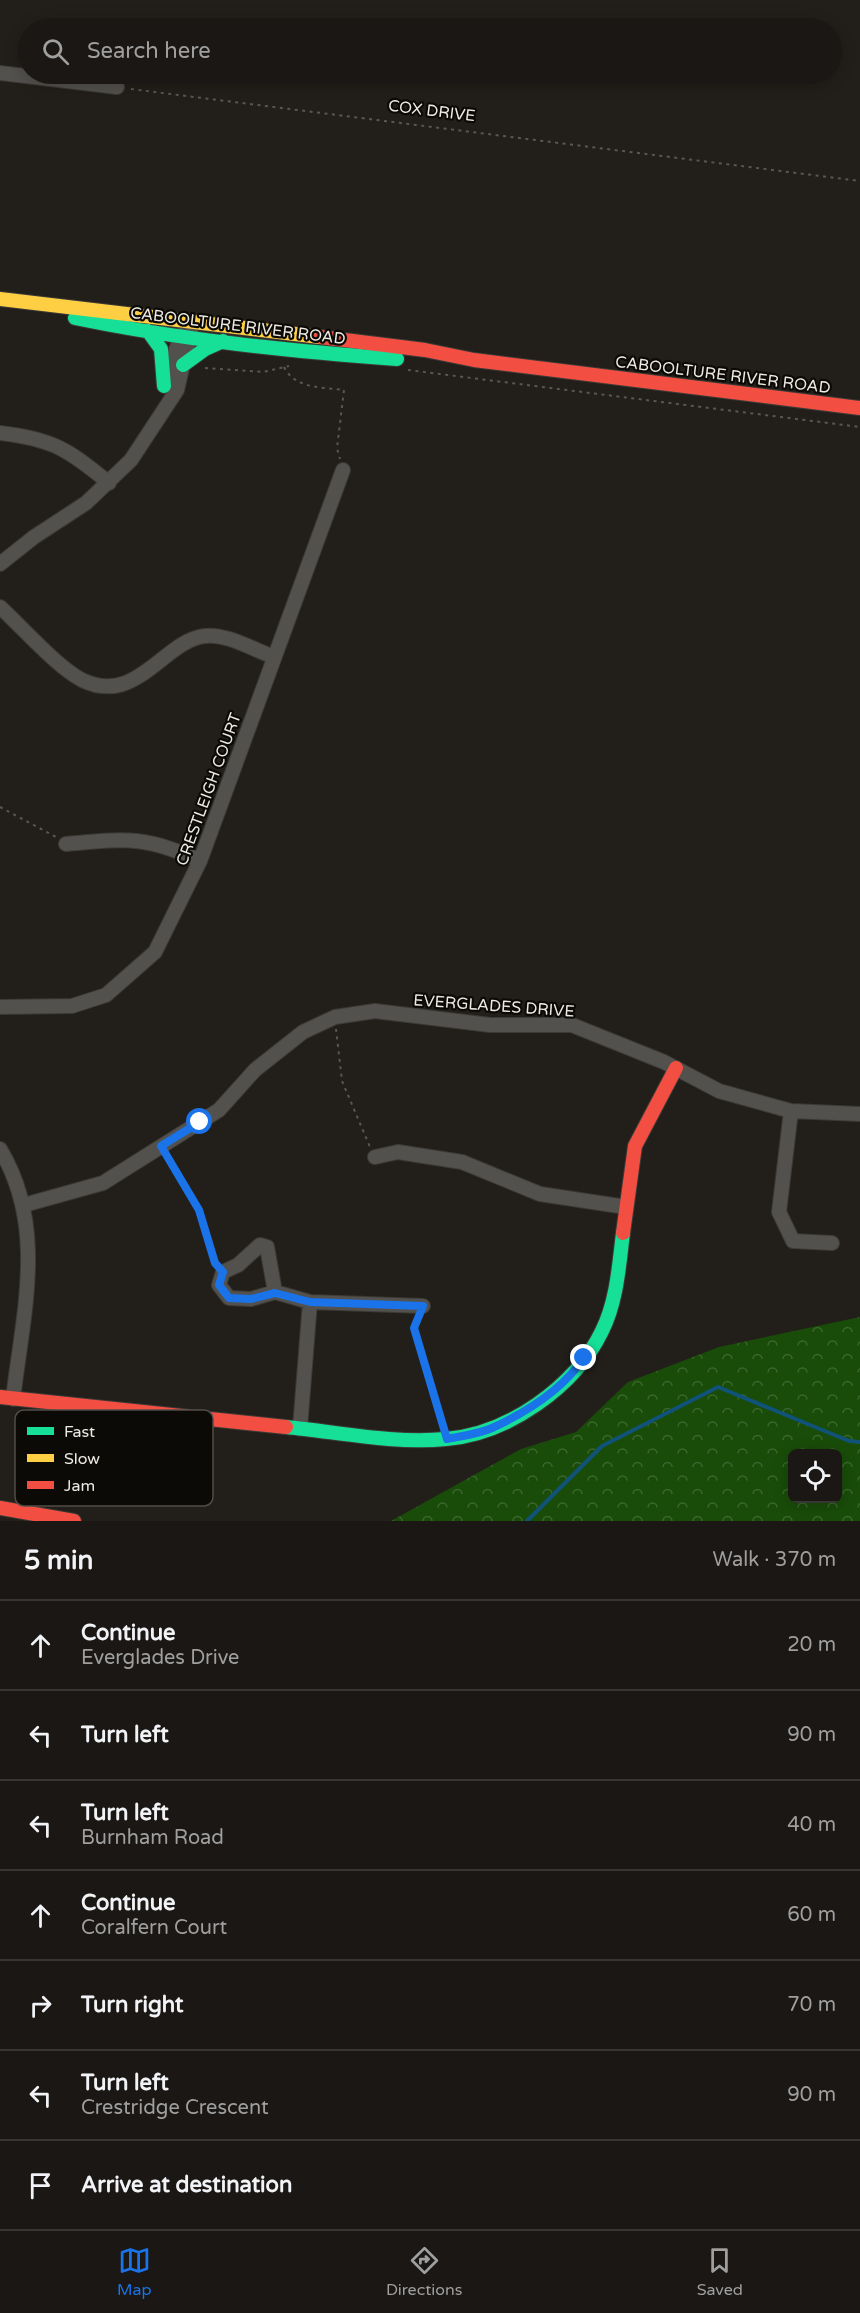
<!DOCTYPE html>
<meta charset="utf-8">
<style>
body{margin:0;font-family:"Varela Round",sans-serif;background:#272422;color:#f1f3f6}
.controls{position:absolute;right:18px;bottom:18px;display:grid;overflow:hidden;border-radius:9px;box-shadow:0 3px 15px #0003}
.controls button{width:54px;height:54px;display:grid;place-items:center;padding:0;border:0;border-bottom:2px solid #383634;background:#1a1714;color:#f1f3f6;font:30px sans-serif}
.stop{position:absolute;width:18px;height:18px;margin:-14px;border:4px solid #1a73e8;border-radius:50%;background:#fff}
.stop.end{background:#1a73e8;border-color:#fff;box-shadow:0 2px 6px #0008}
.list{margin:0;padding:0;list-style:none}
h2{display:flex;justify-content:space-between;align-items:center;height:78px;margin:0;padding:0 24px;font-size:26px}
h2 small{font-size:20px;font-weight:400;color:#9f9fa0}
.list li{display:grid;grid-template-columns:39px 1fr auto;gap:18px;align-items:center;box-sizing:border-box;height:90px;padding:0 24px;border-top:2px solid #383634}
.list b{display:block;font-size:22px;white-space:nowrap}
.list p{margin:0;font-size:20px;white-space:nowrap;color:#9f9fa0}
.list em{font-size:20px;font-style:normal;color:#9f9fa0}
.icon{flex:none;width:33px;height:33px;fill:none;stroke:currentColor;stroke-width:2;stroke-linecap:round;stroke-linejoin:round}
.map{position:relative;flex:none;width:860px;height:1521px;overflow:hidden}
.search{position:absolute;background:#1a1714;box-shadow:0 3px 15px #0003;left:18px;right:18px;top:18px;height:66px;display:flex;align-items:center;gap:15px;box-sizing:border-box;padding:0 21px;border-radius:33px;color:#9f9fa0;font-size:22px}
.sheet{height:708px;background:#1a1714}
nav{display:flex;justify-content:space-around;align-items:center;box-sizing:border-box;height:84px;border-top:2px solid #383634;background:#1a1714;font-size:16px;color:#9f9fa0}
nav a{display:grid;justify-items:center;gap:3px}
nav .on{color:#1a73e8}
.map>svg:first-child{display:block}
.forest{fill:url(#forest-crowns);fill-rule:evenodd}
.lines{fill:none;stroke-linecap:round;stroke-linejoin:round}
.stream{stroke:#115279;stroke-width:4}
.street-casing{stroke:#3c3a36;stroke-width:16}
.fast-casing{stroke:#3c3a36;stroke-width:16}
.slow-casing{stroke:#3c3a36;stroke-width:16}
.jam-casing{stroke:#3c3a36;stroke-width:16}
.path{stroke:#585753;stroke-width:2;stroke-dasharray:3 4.5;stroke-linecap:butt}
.street{stroke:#52514d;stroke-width:14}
.fast{stroke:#16e098;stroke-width:14}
.slow{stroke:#ffcf43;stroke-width:14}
.jam{stroke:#f24e42;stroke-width:14}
.route{stroke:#1a73e8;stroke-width:8}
.labels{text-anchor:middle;stroke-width:4.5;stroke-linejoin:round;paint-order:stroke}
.street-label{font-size:16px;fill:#edeae3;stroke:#0c0a06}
.key{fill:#0c0a06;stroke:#504d48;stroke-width:1.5}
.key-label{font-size:16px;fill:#edeae3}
</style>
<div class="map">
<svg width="860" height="1521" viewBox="0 0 860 1521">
<defs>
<pattern id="forest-crowns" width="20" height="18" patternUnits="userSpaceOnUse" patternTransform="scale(1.5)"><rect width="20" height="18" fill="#194c09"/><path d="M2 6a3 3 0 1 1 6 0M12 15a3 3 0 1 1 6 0" fill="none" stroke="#3b662d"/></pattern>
</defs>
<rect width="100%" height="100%" fill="#221f1a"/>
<!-- forest -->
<path class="forest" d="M860,1317V1521H391L521,1449L576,1432L628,1382L719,1347ZM792,1454H838V1498H792Z"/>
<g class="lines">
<!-- stream -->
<path class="stream" d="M527,1521L602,1446L718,1387L849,1441L860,1442"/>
<defs>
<path id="street" d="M0,73L117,87
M165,383L181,335
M0,433C53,439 69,450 109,483
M0,564L34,537L86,503L131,460L177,390L191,330
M0,607C22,627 57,667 82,680C137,707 164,640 205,636C226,633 254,650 274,657
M66,844C125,839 145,835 200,861
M0,1007L72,1006L106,995L155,952L200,861L343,470
M791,1111L779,1212L793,1241L832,1243
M0,1149C47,1227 23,1313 13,1399
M375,1157L398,1152L462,1162L540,1194L626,1207
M24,1205L103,1183L219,1110L255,1070L303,1032L335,1017L375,1011L490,1025H572L664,1062L719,1091L791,1111L860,1114
M275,1292L267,1247L260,1245L238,1265L223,1272L219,1285L229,1298L251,1299L275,1292L310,1302L300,1428
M310,1302L423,1306"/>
<path id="fast" d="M75,318C181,340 290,351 397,359
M148,331L161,349L164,386
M183,365L205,349L223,341
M286,1427C338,1432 394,1444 446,1439C508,1434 575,1387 602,1331C617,1301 619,1265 623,1233"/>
<path id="slow" d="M0,299L320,337"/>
<path id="jam" d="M320,337L425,350L474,360L860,408
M623,1233L635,1146L676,1068
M0,1397L286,1427
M0,1508L74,1521"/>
</defs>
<!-- street casing -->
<use href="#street" class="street-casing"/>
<!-- fast casing -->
<use href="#fast" class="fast-casing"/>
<!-- slow casing -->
<use href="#slow" class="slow-casing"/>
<!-- jam casing -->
<use href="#jam" class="jam-casing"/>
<!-- path -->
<path class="path" d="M131,89L860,181
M284,367C295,389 322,387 344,390L337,448L340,459
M205,368L263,372L289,366
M408,370L860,427
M0,807L56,837
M336,1029L342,1081L370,1147
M168,1157L199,1210L215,1263
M417,1320L414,1328L442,1423"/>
<!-- street -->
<use href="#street" class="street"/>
<!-- fast -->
<use href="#fast" class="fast"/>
<!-- slow -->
<use href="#slow" class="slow"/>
<!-- jam -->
<use href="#jam" class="jam"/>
</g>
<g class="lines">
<!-- route -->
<path class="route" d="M200,1122L161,1146L199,1210L215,1263L223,1272L219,1285L229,1298L251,1299L275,1293L310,1302L423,1306L414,1328L447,1439C461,1436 479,1434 492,1428C527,1412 562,1390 584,1358"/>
</g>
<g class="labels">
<!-- street labels -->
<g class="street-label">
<text transform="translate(432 110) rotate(7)" y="6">COX DRIVE</text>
<text transform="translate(238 325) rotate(7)" y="6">CABOOLTURE RIVER ROAD</text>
<text transform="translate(723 374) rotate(7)" y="6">CABOOLTURE RIVER ROAD</text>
<text transform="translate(208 789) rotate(-70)" y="6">CRESTLEIGH COURT</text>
<text transform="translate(494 1005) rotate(4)" y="6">EVERGLADES DRIVE</text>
</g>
</g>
<!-- legend -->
<rect x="15" y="1410" width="198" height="96" rx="9" class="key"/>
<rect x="27" y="1427" width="27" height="8" fill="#16e098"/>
<rect x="27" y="1454" width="27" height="8" fill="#ffcf43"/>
<rect x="27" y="1481" width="27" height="8" fill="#f24e42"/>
<g class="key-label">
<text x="64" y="1437">Fast</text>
<text x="64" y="1464">Slow</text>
<text x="64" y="1491">Jam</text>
</g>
</svg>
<div class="controls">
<button><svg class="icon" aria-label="locate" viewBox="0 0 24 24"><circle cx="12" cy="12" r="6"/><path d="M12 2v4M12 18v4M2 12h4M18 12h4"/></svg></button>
</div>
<div class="stop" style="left:200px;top:1122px"></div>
<div class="stop end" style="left:584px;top:1358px"></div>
<div class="search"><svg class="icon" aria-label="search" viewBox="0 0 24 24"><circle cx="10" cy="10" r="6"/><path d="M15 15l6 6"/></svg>Search here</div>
</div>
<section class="sheet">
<h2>5 min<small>Walk · 370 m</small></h2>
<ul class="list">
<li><svg class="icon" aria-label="ahead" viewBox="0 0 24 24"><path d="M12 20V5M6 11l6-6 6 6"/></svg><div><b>Continue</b><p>Everglades Drive</p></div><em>20 m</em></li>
<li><svg class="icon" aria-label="left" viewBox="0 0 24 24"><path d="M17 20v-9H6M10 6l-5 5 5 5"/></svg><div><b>Turn left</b></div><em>90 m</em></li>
<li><svg class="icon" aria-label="left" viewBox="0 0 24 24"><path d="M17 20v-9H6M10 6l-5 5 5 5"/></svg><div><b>Turn left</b><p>Burnham Road</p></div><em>40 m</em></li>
<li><svg class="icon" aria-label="ahead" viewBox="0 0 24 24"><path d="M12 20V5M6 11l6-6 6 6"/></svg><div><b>Continue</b><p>Coralfern Court</p></div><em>60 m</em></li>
<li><svg class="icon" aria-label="right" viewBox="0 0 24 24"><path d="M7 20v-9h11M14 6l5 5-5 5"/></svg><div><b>Turn right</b></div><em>70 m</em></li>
<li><svg class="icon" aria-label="left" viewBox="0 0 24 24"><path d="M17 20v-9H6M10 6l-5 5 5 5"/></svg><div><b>Turn left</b><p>Crestridge Crescent</p></div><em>90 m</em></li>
<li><svg class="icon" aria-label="arrive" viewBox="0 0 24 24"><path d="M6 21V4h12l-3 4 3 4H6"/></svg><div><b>Arrive at destination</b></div></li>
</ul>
</section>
<nav>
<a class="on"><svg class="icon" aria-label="map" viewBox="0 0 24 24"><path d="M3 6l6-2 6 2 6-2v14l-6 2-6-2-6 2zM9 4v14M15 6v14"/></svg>Map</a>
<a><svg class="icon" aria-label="directions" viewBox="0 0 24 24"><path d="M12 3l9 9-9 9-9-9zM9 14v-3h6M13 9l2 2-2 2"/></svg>Directions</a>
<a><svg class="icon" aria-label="saved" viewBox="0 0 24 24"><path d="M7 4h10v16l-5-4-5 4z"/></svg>Saved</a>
</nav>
